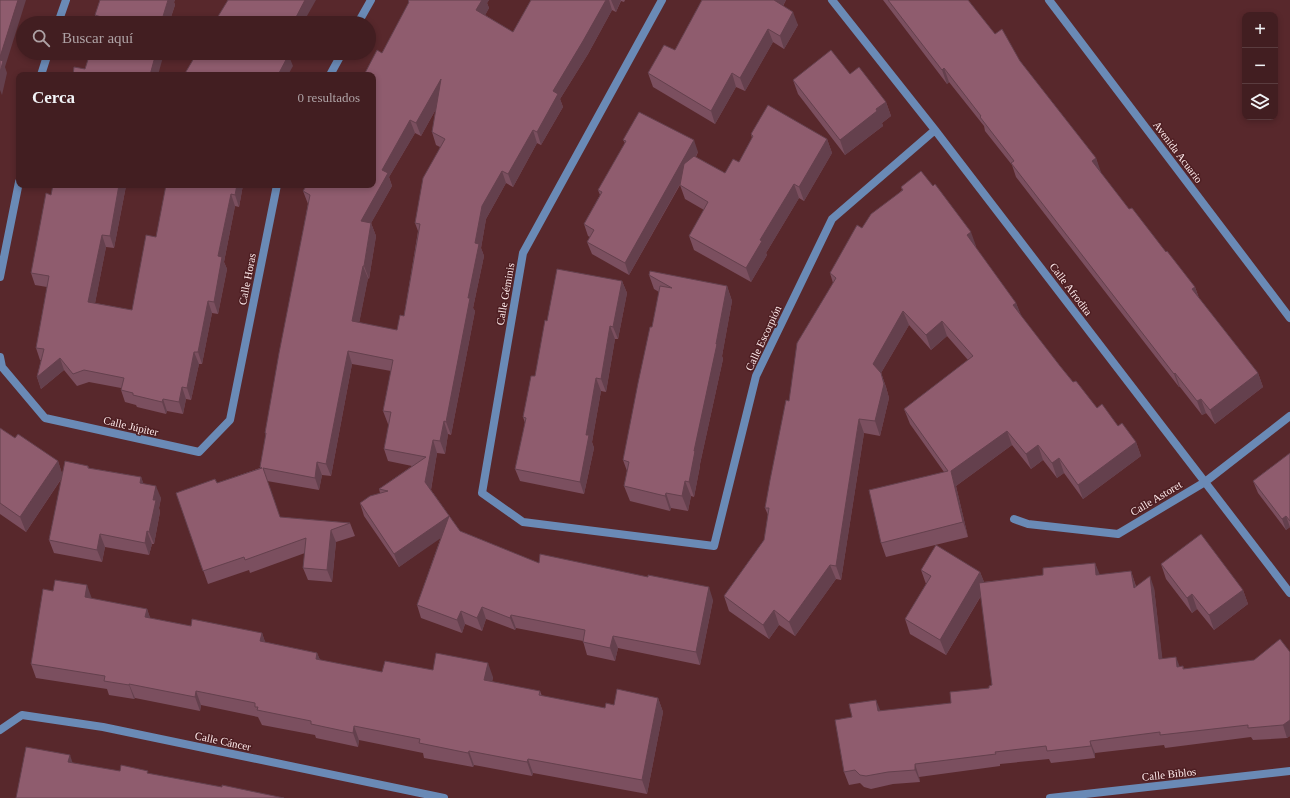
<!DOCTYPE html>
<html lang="es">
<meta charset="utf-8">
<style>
body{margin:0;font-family:"Times New Roman",serif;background:#4c2b2e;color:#f1f3f6}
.controls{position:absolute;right:12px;top:12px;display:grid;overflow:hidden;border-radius:8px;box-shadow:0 2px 6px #0003}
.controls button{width:36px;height:36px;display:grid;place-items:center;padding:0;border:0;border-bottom:1px solid #5a3c3f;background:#421e21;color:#f1f3f6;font:20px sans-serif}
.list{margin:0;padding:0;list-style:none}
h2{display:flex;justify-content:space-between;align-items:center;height:52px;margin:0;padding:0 16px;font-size:17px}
h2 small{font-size:13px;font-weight:400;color:#aea2a5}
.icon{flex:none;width:22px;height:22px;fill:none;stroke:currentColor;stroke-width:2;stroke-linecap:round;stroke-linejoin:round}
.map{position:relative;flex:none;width:1290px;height:798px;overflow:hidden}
.search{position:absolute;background:#421e21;box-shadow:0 2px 6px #0003;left:16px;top:16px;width:360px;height:44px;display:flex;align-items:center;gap:10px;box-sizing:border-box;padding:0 14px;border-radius:22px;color:#aea2a5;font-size:15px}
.panel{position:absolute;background:#421e21;box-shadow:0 2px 6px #0003;left:16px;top:72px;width:360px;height:116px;border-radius:8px}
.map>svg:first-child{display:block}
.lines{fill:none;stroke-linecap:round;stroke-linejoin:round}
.minor{stroke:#6a8ab6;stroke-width:8}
.tertiary{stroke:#6a8ab6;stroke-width:8}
.wall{fill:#7b4f5f;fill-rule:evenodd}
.shaded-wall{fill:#64404d}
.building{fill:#8f5c6e;stroke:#64404d;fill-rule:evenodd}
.labels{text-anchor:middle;stroke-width:3;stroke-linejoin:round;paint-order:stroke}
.street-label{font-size:11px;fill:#feeaeb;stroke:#4d1e22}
</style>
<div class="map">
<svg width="1290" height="798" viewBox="0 0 1290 798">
<rect width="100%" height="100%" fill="#58282c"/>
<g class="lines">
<!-- minor -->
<path class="minor" d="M662,0L523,253L482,493L523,522L714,546L756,376L832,219L935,130
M832,0L935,130L1290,593
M58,23L66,0
M358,23L371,0
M41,75L48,53
M330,75L342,53
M0,277L19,182
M0,357L2,367L45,418L199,452L230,420L277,185
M1014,519L1028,524L1118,534L1205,482L1290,416
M0,730L22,715L103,727L444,798
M1050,798L1290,771"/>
<!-- tertiary -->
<path class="tertiary" d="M1049,0L1290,318"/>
</g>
<!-- wall -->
<path class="wall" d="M100,0H175L174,2L175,5L169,23H98L95,15Z
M409,0H489L487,3L489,8L485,15L513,32L531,0H625L624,2L621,1L616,12L612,10L588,54L560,99L563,107L541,145L537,143L513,187L506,183L486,219L481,248L484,256L473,308L475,311L451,435L448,434L445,454L437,453L431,490L460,531L539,563L713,600L700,665L618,648L615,661L587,655L583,641L516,628L515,630L486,619L482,631L465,624L462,633L421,618L417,605L441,537L399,567L364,516L360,503L380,493L379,489L412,466L388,461L384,449L389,424H388L383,411L391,371L352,364L331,476L322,475L319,490L267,481L280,517L350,523L355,536L336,542L332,582L308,580L303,568L305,553L250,573L249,570L208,584L176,493L217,483L260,468V467L266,436L265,433L308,204L303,191L382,53L409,3L408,1ZM436,109L432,132L436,145L440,147L415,223L418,231L404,316L397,330L359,323L368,278L369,279L376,236L371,223L392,186L389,177L415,133L421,136Z
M702,0H786L783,6L798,25L784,49L773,42L745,91L736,87L715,124L653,87L648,73L675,50Z
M883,0H968L995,34L1020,61L1096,158L1100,172L1129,209L1195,287L1199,298L1258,373L1263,387L1215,424L1206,413L1202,415L1180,387H1179L1016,177L1012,165L985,131L984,126L949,82L947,84Z
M850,74L886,102L891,116L882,123L883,126L845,155L798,94L793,80Z
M751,134L827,139L832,153L804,201L799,198L766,253L767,255L751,282L694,250L689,236L704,210L685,199L680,185L629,275L592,254L587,242L590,237L588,236L584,224L600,195L598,190L625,143L623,140L698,152L696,157L725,173L739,162L752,138Z
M243,185L239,207L235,206L224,262L227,269L218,314L212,313L202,364H199L191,400L186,399L183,414L167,411L166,414L137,407L136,405L125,402L121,390V388L89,382L77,386L64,370L41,389L37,377L41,360H40L36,348L47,287L35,285L31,273L51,195L126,186L114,248L106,247L95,303L132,310L156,237Z
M901,187L976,246L975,247L1016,303L1021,316L1060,366L1073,382L1097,408L1136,442L1141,456L1083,499L1064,473L1057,478L1043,460L1031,469L1012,445L956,486L968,537L886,557L881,543L944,472L910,424L904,409L968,360L947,336L931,350L909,325L881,373L886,387L889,398L880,436L864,433L841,580L836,579L795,636L779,625L769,639L729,611L724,596L764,540L768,515L765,508L789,401L833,283L830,273L862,228L902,190Z
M649,275L727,286L732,301L722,356L723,359L700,464V466L694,497L691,496L688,511L671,508L670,511L630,501L624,486L627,471L623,460L652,327L659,292L654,289Z
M622,281L627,293L618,339H615L606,392L601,391L592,442L594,448L584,494L520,481L515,469L525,423L523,417L535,376L547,321Z
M0,428L15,438L58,461L62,474L88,466L89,468L141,477L143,483L161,498L159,508L160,512L154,544H152L149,555L105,547L102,562L54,553L49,540L62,478L26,532L0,514Z
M1290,453V527L1286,530L1258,493L1253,481Z
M1095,563L1099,575L1131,571L1136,586L1154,588L1162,659L1180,667L1183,666L1184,669L1254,660L1290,652V736L1287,738L1253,740L1251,737L1165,748L1164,745L1095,753V758L1051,763L1049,759L1000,764V766L919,777L920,782L893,784L871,789L864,787L860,783L849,785L844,772L852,717L880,711L951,703L989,688L992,685L981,596L946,655L910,634L905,619L926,584L921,570L980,572L984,582L1043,575Z
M1161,564L1243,590L1248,604L1214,630L1197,609L1192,613L1166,579Z
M53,591L147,609L150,618L191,626L262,633L265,642L317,653L320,660L382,672L433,670L493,677L492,682L540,691L542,696L605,708L614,705L658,698L663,712L647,794L533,773L532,776L474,765L473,767L424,758L423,753L359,740L358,747L316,738L315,735L262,725L258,717L201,705L200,711L135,698L134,699L109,695L107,689L36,678L31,664Z"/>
<!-- shaded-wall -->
<path class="shaded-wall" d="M18,0H26L5,67L7,73L2,95L0,90V57Z
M168,0H175L174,2L175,5L169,23H161Z
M305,0H316L303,23H293Z
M482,0H489L487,3L489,8L481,23L476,10Z
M606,0H609L612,10L588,54L560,99L563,107L541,145L537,132L553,91Z
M611,0H621L616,12Z
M774,0H786L778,14Z
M793,12L798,25L784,49L780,36Z
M768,29L773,42L745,91L740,78Z
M156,53H162L163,57L158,75H150Z
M282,53H291L289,56L293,66L288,75H278Z
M944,68L949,82L947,84L942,70Z
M732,73L736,87L715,124L711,111Z
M441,79L446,91L421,136L416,123Z
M886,102L891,116L882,123L883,126L845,155L840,140L876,109Z
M410,120L415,133L389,177L392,186L365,234L361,221L382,170Z
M533,130L537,143L513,187L508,174Z
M827,139L832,153L804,201L799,187Z
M694,140L698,152L629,275L625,263Z
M1096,158L1101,172L1097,175L1092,161Z
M502,171L506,183L486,219L481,248L484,256L473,308L475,311L451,435L446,422L468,298L475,243L482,206Z
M794,184L799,198L766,253L767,255L751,282L746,268L760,240Z
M119,185H125L126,186L114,248L110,236Z
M237,185H243L239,207L235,195Z
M231,194L235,206L224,262L227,269L218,314L214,302L218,256Z
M371,223L376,236L369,279L364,266Z
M971,232L976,246L972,250L967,235Z
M102,235L106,247L93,314L88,302Z
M363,266L368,278L357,334L352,321Z
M622,281L627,293L618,339L613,327Z
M727,286L732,301L722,356L723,359L700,464V466L694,497L689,482L694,451L716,344Z
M1195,287L1200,301L1192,289Z
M208,301L212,313L202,364L198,352Z
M1016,303L1022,317L1013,305Z
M903,311L909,325L881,373L886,387L889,398L880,436L875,421L873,364Z
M942,321L947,336L931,350L926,335Z
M610,326L615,339L606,392L601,379Z
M348,351L352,364L331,476L326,464Z
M194,352L199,364L191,400L187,388Z
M60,358L64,370L41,389L37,377Z
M1175,373L1180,387H1179L1174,374Z
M1258,373L1263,387L1215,424L1210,410Z
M596,378L601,391L592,442L594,448L584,494L580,482L586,435Z
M182,387L186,399L183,414L179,402Z
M163,399L167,411L166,414L162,402Z
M1201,399L1206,413L1202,415L1197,401Z
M859,419L864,433L841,580L836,566Z
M444,421L448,434L445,454L440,441Z
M1007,431L1012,445L956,486L968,537L963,522L951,471Z
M433,440L437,453L430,495L425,482Z
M1136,442L1141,456L1083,499L1078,485Z
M1038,445L1043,460L1031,469L1026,454Z
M1059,458L1064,473L1057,478L1052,463Z
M58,461L63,476L26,532L20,517Z
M317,462L322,475L319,490L315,478Z
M141,477L146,490L140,483Z
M685,481L691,496L688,511L682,496Z
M156,486L161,498L159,508L160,512L154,544L149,532L153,500Z
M666,493L671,508L670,511L665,496Z
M449,516L454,529L399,567L394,554Z
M1286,516L1290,527L1286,530L1282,519Z
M331,530L336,542L332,582L327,570Z
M147,531L152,544L149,555L145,543Z
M100,534L105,547L102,562L97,550Z
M1095,563L1100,575H1096Z
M830,565L836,579L795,636L789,622Z
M1131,571L1135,584L1138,600L1134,588Z
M980,572L986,587L946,655L940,640Z
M1150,576L1154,588L1164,672L1159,659Z
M87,585L92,599L85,597Z
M709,587L713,600L700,665L696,652Z
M1243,590L1248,604L1214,630L1209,615Z
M1192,594L1197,609L1192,613L1187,598Z
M482,607L486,619L482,631L477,618Z
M147,609L152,623L145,617Z
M774,610L779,625L769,639L763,625Z
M461,611L465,624L462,633L457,620Z
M511,615L516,628L515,630L510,618Z
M262,633L267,647L260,641Z
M613,636L618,648L615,661L610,648Z
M317,653L323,667L316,659Z
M1176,657L1181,670L1177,667Z
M488,663L493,677L489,694L484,680Z
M129,684L135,698L134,699L129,685Z
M196,691L201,705L200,711L195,697Z
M658,698L663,712L647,794L642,780Z
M876,700L881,712L878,711Z
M1290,720V736L1287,738L1283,725Z
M354,726L359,740L358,747L353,733Z
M1090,741L1095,753V758L1091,746Z
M469,751L474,765L473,767L468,753Z
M70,755L74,767L68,762Z
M528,759L533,773L532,776L527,762Z
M915,764L919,777L920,782L915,770Z"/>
<!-- building -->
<path class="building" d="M0,0H18L0,57Z
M100,0H168L161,23H120L95,15Z
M228,0H305L293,23H214Z
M409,0H482L476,10L513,32L531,0H606L583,41L553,91L558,94L537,132L533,130L508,174L502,171L482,206L475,243L479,244L468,298H470L446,422L444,421L440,441L433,440L425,482L460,531L539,563L540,554L648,577V575L709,587L696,652L613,636L610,648L583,642L585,630L511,615L510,618L482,607L477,618L461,611L457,620L417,605L449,516L394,554L360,503L370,496L388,491L379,489L426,457L384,449L391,412L383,411L393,360L348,351L326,464L317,462L315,478L263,468L280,517L350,523L331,530L327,570L303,568L306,538L245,560L244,557L203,571L176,493L215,479L217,483L262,468L260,467L266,433H265L279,353L310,195L303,191L307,185H373V75H364L377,50L382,53L409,2L408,1ZM441,79L432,132L445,139L423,178L415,223L420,224L404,316L400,315L397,330L352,321L363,266H364L371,223L361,221L388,173L382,170L410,120L416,123Z
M702,0H774L793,12L780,36L768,29L740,78L732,73L711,111L648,73L664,45L675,50Z
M888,0H968L995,34L1002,29L1020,61L1096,158L1092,161L1129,209L1132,208L1166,252L1167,251L1195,287L1192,289L1258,373L1210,410L1201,399L1197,401L1175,373L1174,374L1011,163L1014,161L980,117L981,116L944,68L942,70Z
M831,50L850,74L859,67L886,102L876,109L877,111L840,140L793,80Z
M90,53H156L150,75H73L74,67L85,69Z
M197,53H287L289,54L278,75H184Z
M0,60L3,61L0,72Z
M768,105L827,139L799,187L794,184L760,240L762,241L746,268L689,236L708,202L680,185L684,164L694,156L725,173L733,159L739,162L753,136L751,134Z
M639,112L694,140L625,263L587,242L594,230L584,224L602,192L598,190L626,141L623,140Z
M921,171L933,186L935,184L971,232L967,235L1016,303L1013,305L1060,366L1073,382L1076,381L1097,408L1102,404L1118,426L1122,423L1136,442L1078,485L1059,458L1052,463L1038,445L1026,454L1007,431L951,471L963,522L881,543L869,490L948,471L904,409L973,356L942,321L926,335L903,311L873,364L881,373L884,384L875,421L859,419L836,566L830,565L789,622L774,610L763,625L724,596L764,540L769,508H765L770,480L786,400L789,401L797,343L836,278L830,273L857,225L862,228L871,214L903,190L901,187Z
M53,185H119L110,236L102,235L88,302L132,310L146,235L156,237L166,185H237L235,195L231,194L218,256L222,257L214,302L208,301L198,352H194L187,388L182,387L179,402L163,399L162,402L133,395V393L121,390L124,378L84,370L73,374L60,358L37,377L44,349L36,348L49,276L31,273L46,193L51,195Z
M557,269L622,281L613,327L610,326L601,379L596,378L586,435H589L580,482L515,469L526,418L523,417L531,376H535L545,320L547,321Z
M650,271L727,286L716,344H717L694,451H695L689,482L685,481L682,496L666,493L665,496L624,486L629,462L623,460L638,383L650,327H652L660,286L672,288L649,275Z
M0,428L15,438L18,434L58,461L20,517L0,503Z
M1290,453V521L1286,516L1282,519L1253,481Z
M65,461L88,466V468L141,477L140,483L156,486L153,500H156L149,532L147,531L145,543L100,534L97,550L49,540Z
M1201,534L1243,590L1209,615L1192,594L1187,598L1161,564Z
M936,545L980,572L940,640L905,619L931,576L921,570Z
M1095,563L1096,575L1131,571L1134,588L1150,576L1159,659L1176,657L1177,667L1183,666V669L1254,660L1280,639L1290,652V720L1283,725L1248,728V725L1160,735V732L1090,741L1091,746L1047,751L1046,746L995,752L996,754L915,764V770L888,772L866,776L860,775L855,770L844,772L835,720L852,717L849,704L876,700L878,711L951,703L950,692L989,688V686L992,685L979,583L1043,575V568Z
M55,580L87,585L85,597L147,609L145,617L191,626L192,619L262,633L260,641L317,653L316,659L382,672L385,661L433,670L436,653L488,663L484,680L540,691L539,695L605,708L606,703L614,705L617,689L658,698L642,780L528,759L527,762L469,751L468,753L419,743L420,739L354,726L353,733L311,724V721L257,710L258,707H255V703L196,691L195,697L129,684V685L104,681L105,676L31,664L43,589L53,591Z
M26,747L70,755L68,762L120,771L121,765L148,771L147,773L222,787V785L284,798H16Z"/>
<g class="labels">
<!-- street labels -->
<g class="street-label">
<text transform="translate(1178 152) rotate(53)" y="4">Avenida Acuario</text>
<text transform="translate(247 279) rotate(-79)" y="4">Calle Horas</text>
<text transform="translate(1071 289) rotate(53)" y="4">Calle Afrodita</text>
<text transform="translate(505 294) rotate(-80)" y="4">Calle Géminis</text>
<text transform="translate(763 338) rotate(-65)" y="4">Calle Escorpión</text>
<text transform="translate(131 426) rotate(13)" y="4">Calle Júpiter</text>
<text transform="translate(1156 498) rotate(-31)" y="4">Calle Astoret</text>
<text transform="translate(223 741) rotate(12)" y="4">Calle Cáncer</text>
<text transform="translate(1169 774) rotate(-6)" y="4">Calle Biblos</text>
</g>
</g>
</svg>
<div class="controls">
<button>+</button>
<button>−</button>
<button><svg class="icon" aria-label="layers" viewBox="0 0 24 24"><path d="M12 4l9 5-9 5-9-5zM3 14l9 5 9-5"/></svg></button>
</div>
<div class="search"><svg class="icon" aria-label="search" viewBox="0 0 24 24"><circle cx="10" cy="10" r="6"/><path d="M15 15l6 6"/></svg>Buscar aquí</div>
<section class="panel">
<h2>Cerca<small>0 resultados</small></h2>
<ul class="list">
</ul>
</section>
</div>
